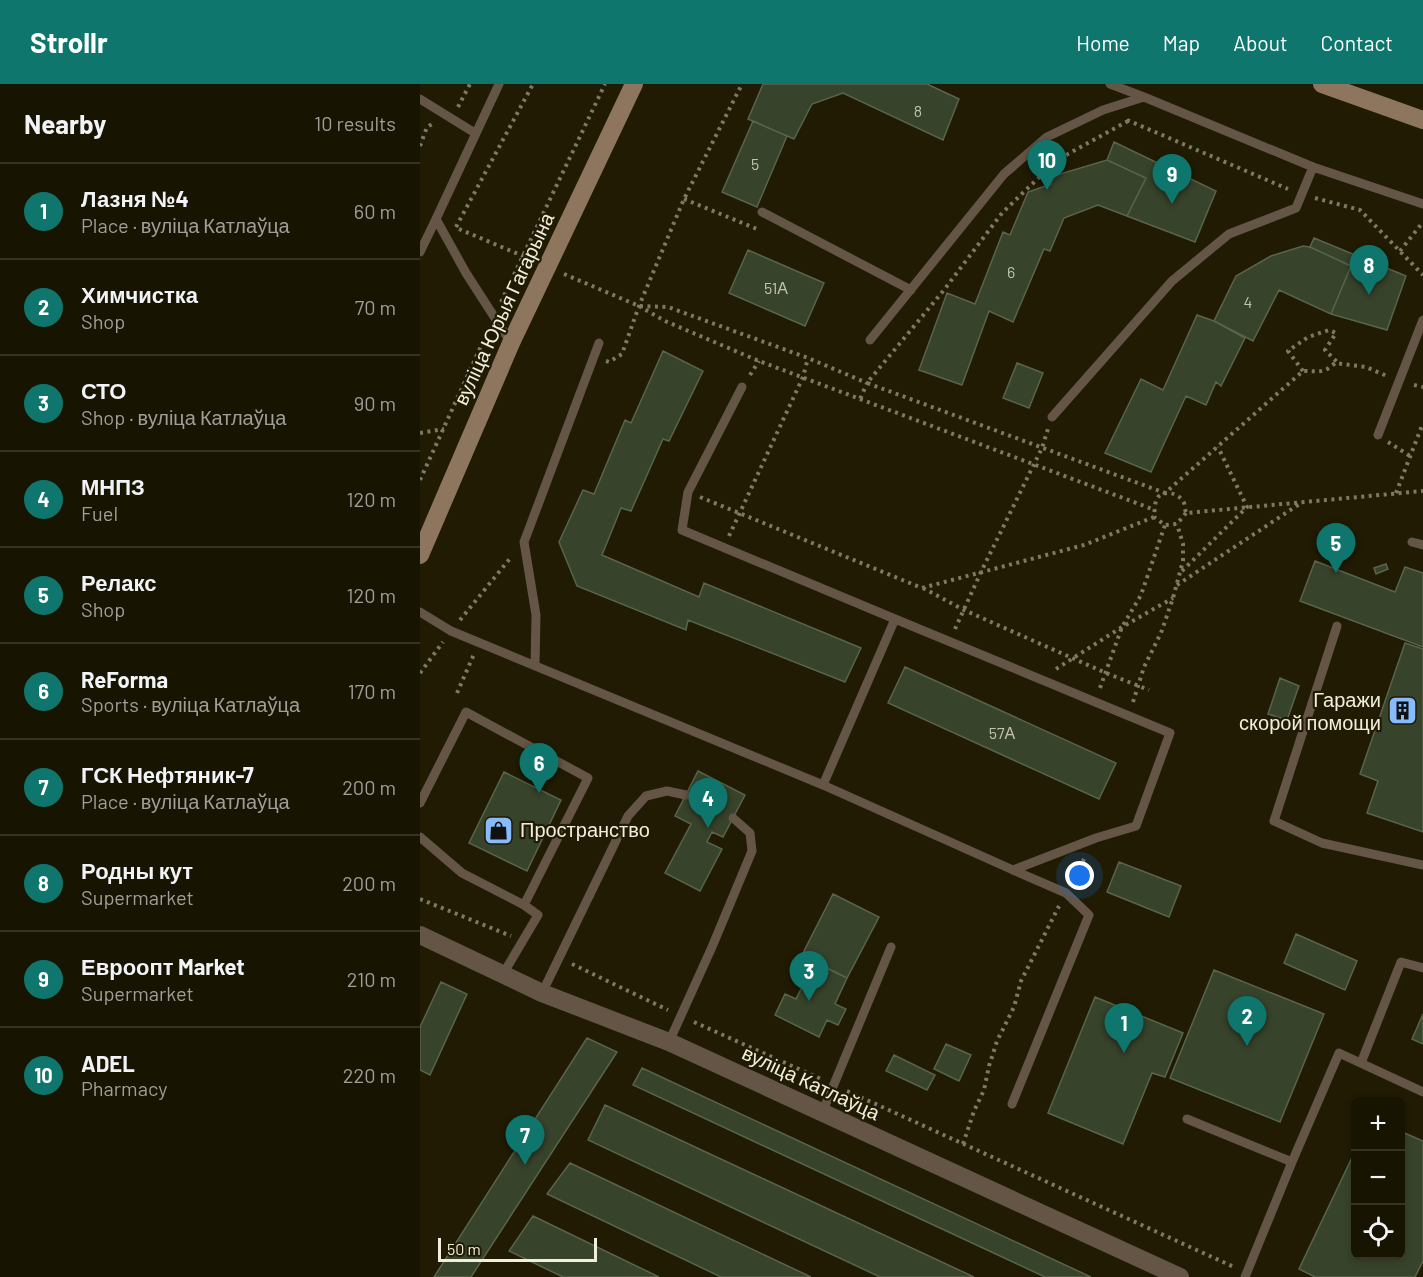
<!DOCTYPE html>
<meta charset="utf-8">
<style>
body{margin:0;font-family:Barlow,sans-serif;background:#252111;color:#f1f3f6}
.controls{position:absolute;right:18px;bottom:18px;display:grid;overflow:hidden;border-radius:9px;box-shadow:0 3px 9px #0003}
.controls button{width:54px;height:54px;display:grid;place-items:center;padding:0;border:0;border-bottom:2px solid #363324;background:#181402;color:#f1f3f6;font:30px sans-serif}
.scale{position:absolute;left:18px;bottom:15px;width:159px;box-sizing:border-box;padding-left:6px;border:3px solid #f1eede;border-top:0;font-size:16px;line-height:21px;white-space:nowrap;color:#f1eede;-webkit-text-stroke:4px #201b02;paint-order:stroke}
.you{position:absolute;left:660px;top:792px;width:21px;height:21px;margin:-15px;border:4px solid #fff;border-radius:50%;background:#1a73e8;box-shadow:0 0 0 9px #1a73e833}
.badge{display:grid;place-items:center;width:39px;height:39px;border-radius:50%;background:#0f766e;color:#fff;font-size:20px;font-weight:700}
.pin{position:absolute;translate:-50% -50px;filter:drop-shadow(0 2px 3px #0008)}
.pin::after{content:'';position:absolute;top:32px;width:21px;height:18px;background:inherit;clip-path:polygon(0 0,100% 0,50% 100%)}
.list{margin:0;padding:0;list-style:none}
h2{display:flex;justify-content:space-between;align-items:center;height:78px;margin:0;padding:0 24px;font-size:26px}
h2 small{font-size:20px;font-weight:400;color:#9f9e99}
.list li{display:grid;grid-template-columns:39px 1fr auto;gap:18px;align-items:center;box-sizing:border-box;height:96px;padding:0 24px;border-top:2px solid #363324}
.list b{display:block;font-size:22px;white-space:nowrap}
.list p{margin:0;font-size:20px;white-space:nowrap;color:#9f9e99}
.list em{font-size:20px;font-style:normal;color:#9f9e99}
.icon{flex:none;width:33px;height:33px;fill:none;stroke:currentColor;stroke-width:2;stroke-linecap:round;stroke-linejoin:round}
.map{position:relative;flex:none;width:1003px;height:1193px;overflow:hidden}
header{display:flex;align-items:center;gap:36px;box-sizing:border-box;height:84px;padding:0 30px;background:#0f766e;color:#fff}
header strong{font-size:28px}
nav{display:flex;gap:33px;margin-inline-start:auto;font-size:21px}
main{display:flex}
aside{flex:1;background:#181402}
.map>svg:first-child{display:block}
.building{fill:#38432b;stroke:#58644b;stroke-width:1.5}
.lines{fill:none;stroke-linecap:round;stroke-linejoin:round}
.path{stroke:#7d7964;stroke-width:4;stroke-dasharray:3 4.5;stroke-linecap:butt}
.lane{stroke:#645546;stroke-width:9}
.street{stroke:#645546;stroke-width:18}
.secondary{stroke:#8e765e;stroke-width:18}
.labels{text-anchor:middle;stroke-width:4.5;stroke-linejoin:round;paint-order:stroke}
.number-label{font-size:16px;fill:#c3c3b1}
.street-label{font-size:20px;fill:#f1eede;stroke:#201b02}
.poi-label{font-size:20px;fill:#f1eede;stroke:#201b02;text-anchor:end}
</style>
<header>
<strong>Strollr</strong>
<nav><a>Home</a><a>Map</a><a>About</a><a>Contact</a></nav>
</header>
<main>
<aside>
<h2>Nearby<small>10 results</small></h2>
<ul class="list">
<li><span class="badge">1</span><div><b>Лазня №4</b><p>Place · вуліца Катлаўца</p></div><em>60 m</em></li>
<li><span class="badge">2</span><div><b>Химчистка</b><p>Shop</p></div><em>70 m</em></li>
<li><span class="badge">3</span><div><b>СТО</b><p>Shop · вуліца Катлаўца</p></div><em>90 m</em></li>
<li><span class="badge">4</span><div><b>МНПЗ</b><p>Fuel</p></div><em>120 m</em></li>
<li><span class="badge">5</span><div><b>Релакс</b><p>Shop</p></div><em>120 m</em></li>
<li><span class="badge">6</span><div><b>ReForma</b><p>Sports · вуліца Катлаўца</p></div><em>170 m</em></li>
<li><span class="badge">7</span><div><b>ГСК Нефтяник-7</b><p>Place · вуліца Катлаўца</p></div><em>200 m</em></li>
<li><span class="badge">8</span><div><b>Родны кут</b><p>Supermarket</p></div><em>200 m</em></li>
<li><span class="badge">9</span><div><b>Евроопт Market</b><p>Supermarket</p></div><em>210 m</em></li>
<li><span class="badge">10</span><div><b>ADEL</b><p>Pharmacy</p></div><em>220 m</em></li>
</ul>
</aside>
<div class="map">
<svg width="1003" height="1193" viewBox="0 0 1003 1193">
<rect width="100%" height="100%" fill="#201b02"/>
<!-- building -->
<path class="building" d="M343,0H507L539,15L523,56L423,9L392,20L374,55L328,35Z
M333,37L367,52L337,123L302,108Z
M694,58L796,107L775,158L707,132L726,94L687,76Z
M687,76L726,94L707,132L678,121L644,134L630,167L624,165L593,238L569,227L542,301L499,286L527,209L555,220L583,148L590,151L608,108L631,100L630,93Z
M894,154L986,192L967,246L911,230L931,182L890,163Z
M883,162L890,163L931,182L911,230L859,206L833,257L794,237L816,192L851,172Z
M328,166L404,199L385,242L309,209Z
M777,231L794,237L825,254L801,302L796,298L786,321L766,312L731,388L685,369L721,295L743,306Z
M243,267L283,287L249,357L243,355L211,427L201,424L182,471L279,513L284,499L441,564L425,598L268,536L266,546L157,502L139,458L163,406L174,410L205,336L211,339Z
M597,279L623,289L609,324L583,314Z
M895,477L975,508L985,483L1003,489V563L880,517Z
M966,480L968,485L956,490L954,484Z
M985,559L1003,565V748L947,729L958,697L940,690Z
M485,583L696,679L679,715L468,619Z
M860,594L879,602L867,636L848,630Z
M278,687L325,711L303,753L292,748L287,758L302,765L280,807L245,789L271,740L255,732Z
M84,688L141,716L107,787L49,759Z
M699,778L761,802L749,833L687,808Z
M413,810L459,833L427,894L382,871Z
M876,850L937,877L925,906L864,879Z
M394,878L427,894L415,920L426,925L418,941L407,936L399,953L355,931L365,910L376,915Z
M794,886L904,930L860,1038L750,994Z
M21,898L47,910L10,991L0,986V943Z
M675,913L763,949L745,993L732,989L703,1060L628,1029Z
M1003,930V960L992,955Z
M167,954L197,968L51,1193H14Z
M526,960L551,971L539,997L514,985Z
M474,971L515,991L507,1006L466,987Z
M222,984L671,1193H625L213,1001Z
M185,1021L554,1193H460L168,1056Z
M980,1047L1003,1057V1177L995,1193H895L879,1185L936,1065V1170H980Z
M150,1079L391,1193H301L127,1110Z
M113,1132L239,1193H143L89,1167Z"/>
<g class="lines">
<!-- path -->
<path class="path" d="M38,23L50,0
M707,36L868,105
M708,37L637,76L582,129L524,206L447,299L745,409L883,287C898,287 904,290 915,279L946,283L967,292
M0,62L7,43L14,39
M895,114L940,126L1003,191
M264,115L337,145L338,142
M36,143L113,0
M39,145L110,175
M980,167L1003,138
M144,190L219,222L248,223L388,274L447,299L440,315
M81,218L185,0
M219,222L245,237L339,277L735,426
M186,277L189,278L202,270L219,222L264,115L322,0
M883,287L868,267L888,253L909,246L916,249L905,266L918,279
M330,291L339,277
M994,301L1003,303
M0,349L24,345
M968,358L990,372
M0,396L67,249
M976,409L1003,339
M280,413L502,504L664,461L734,433
M766,429L757,440L745,441L734,433C735,427 734,418 738,413C746,405 760,410 764,419C765,422 765,426 766,429L1003,407
M309,452L383,293L388,274
M762,487L827,423L798,363
M757,501L881,419
M503,504L544,526L686,589L729,606
M40,536L92,472
M535,545L561,488L622,364L628,345
M636,585L702,543L753,514
M0,589L23,558
M680,604L702,543L721,511L745,441
M37,609L54,570
M713,618L724,583L741,549L753,514L763,477V460L757,440
M652,797L664,775
M0,815L91,852
M152,880L248,926
M274,938L401,995
M427,1007L814,1183
M543,1060L554,1027L564,1006L569,982L577,957L594,923L601,897L639,822"/>
<!-- lane -->
<path class="lane" d="M79,0L16,135L46,189L91,259
M690,0L724,13L893,83L1003,120
M0,15L55,49
M342,128L491,206
M0,168L16,135
M450,256L584,90L627,53L683,26L724,13
M632,333L752,197L809,150L876,124L893,83
M958,351L1003,236
M992,458L1003,461
M0,528L31,547L403,701L475,535L262,446L268,408L322,303
M917,542L854,737L902,759L1003,781
M115,582L116,531L104,458L179,259
M403,701L593,786L676,754L716,742L750,649L475,535
M0,719L46,628L168,694L104,821
M0,753L42,789L104,821L118,831L83,890
M122,909L208,732L226,712L247,707L266,711
M249,958L292,863L332,767L330,749L313,734
M941,979L981,878L1003,884
M592,1020L669,831L646,809L593,786
M402,1029L471,863
M767,1035L872,1078L825,1193
M872,1078L919,969L1003,1008"/>
<!-- street -->
<path class="street" d="M0,851L122,909L249,958L760,1193"/>
<!-- secondary -->
<path class="secondary" d="M902,0L1003,36
M0,471L91,259L214,0"/>
</g>
<!-- icons -->
<defs>
<symbol id="building-square" viewBox="-11 -11 22 22"><rect x="-9" y="-9" width="18" height="18" rx="4" fill="#88bbfc" stroke="#201b02"/><path d="M-4-6H4V6H1V3H-1V6H-4ZM-2.5-4.3h1.7v1.8h-1.7ZM.8-4.3h1.7v1.8H.8ZM-2.5-1h1.7V.8h-1.7ZM.8-1h1.7V.8H.8Z" fill="#111"/></symbol>
<symbol id="shop-square" viewBox="-11 -11 22 22"><rect x="-9" y="-9" width="18" height="18" rx="4" fill="#88bbfc" stroke="#201b02"/><path d="M-5-2.5h2.3a2.7 3.5 0 0 1 5.4 0H5L5.5 6h-11ZM-1.5-2.5h3a1.5 2.3 0 0 0-3 0Z" fill="#111"/></symbol>
</defs>
<g fill-rule="evenodd">
<use href="#building-square" x="966" y="610" width="33" height="33"/>
<use href="#shop-square" x="62" y="730" width="33" height="33"/>
</g>
<g class="labels">
<!-- number labels -->
<g class="number-label">
<text x="498" y="33">8</text>
<text x="335" y="86">5</text>
<text x="591" y="194">6</text>
<text x="356" y="210">51А</text>
<text x="828" y="224">4</text>
<text x="582" y="655">57А</text>
</g>
<!-- street labels -->
<g class="street-label">
<text transform="translate(84 225) rotate(-65)" y="7">вуліца Юрыя Гагарына</text>
<text transform="translate(391 999) rotate(25)" y="7">вуліца Катлаўца</text>
</g>
<!-- poi labels -->
<g class="poi-label">
<text x="961" y="623">Гаражи<tspan x="961" dy="23">скорой помощи</tspan></text>
<text x="100" y="753" text-anchor="start">Пространство</text>
</g>
</g>
</svg>
<div class="controls">
<button>+</button>
<button>−</button>
<button><svg class="icon" aria-label="locate" viewBox="0 0 24 24"><circle cx="12" cy="12" r="6"/><path d="M12 2v4M12 18v4M2 12h4M18 12h4"/></svg></button>
</div>
<div class="scale">50 m</div>
<div class="you"></div>
<div class="pin badge" style="left:704px;top:969px">1</div>
<div class="pin badge" style="left:827px;top:962px">2</div>
<div class="pin badge" style="left:389px;top:917px">3</div>
<div class="pin badge" style="left:288px;top:744px">4</div>
<div class="pin badge" style="left:916px;top:489px">5</div>
<div class="pin badge" style="left:119px;top:709px">6</div>
<div class="pin badge" style="left:105px;top:1081px">7</div>
<div class="pin badge" style="left:949px;top:211px">8</div>
<div class="pin badge" style="left:752px;top:120px">9</div>
<div class="pin badge" style="left:627px;top:106px">10</div>
</div>
</main>
